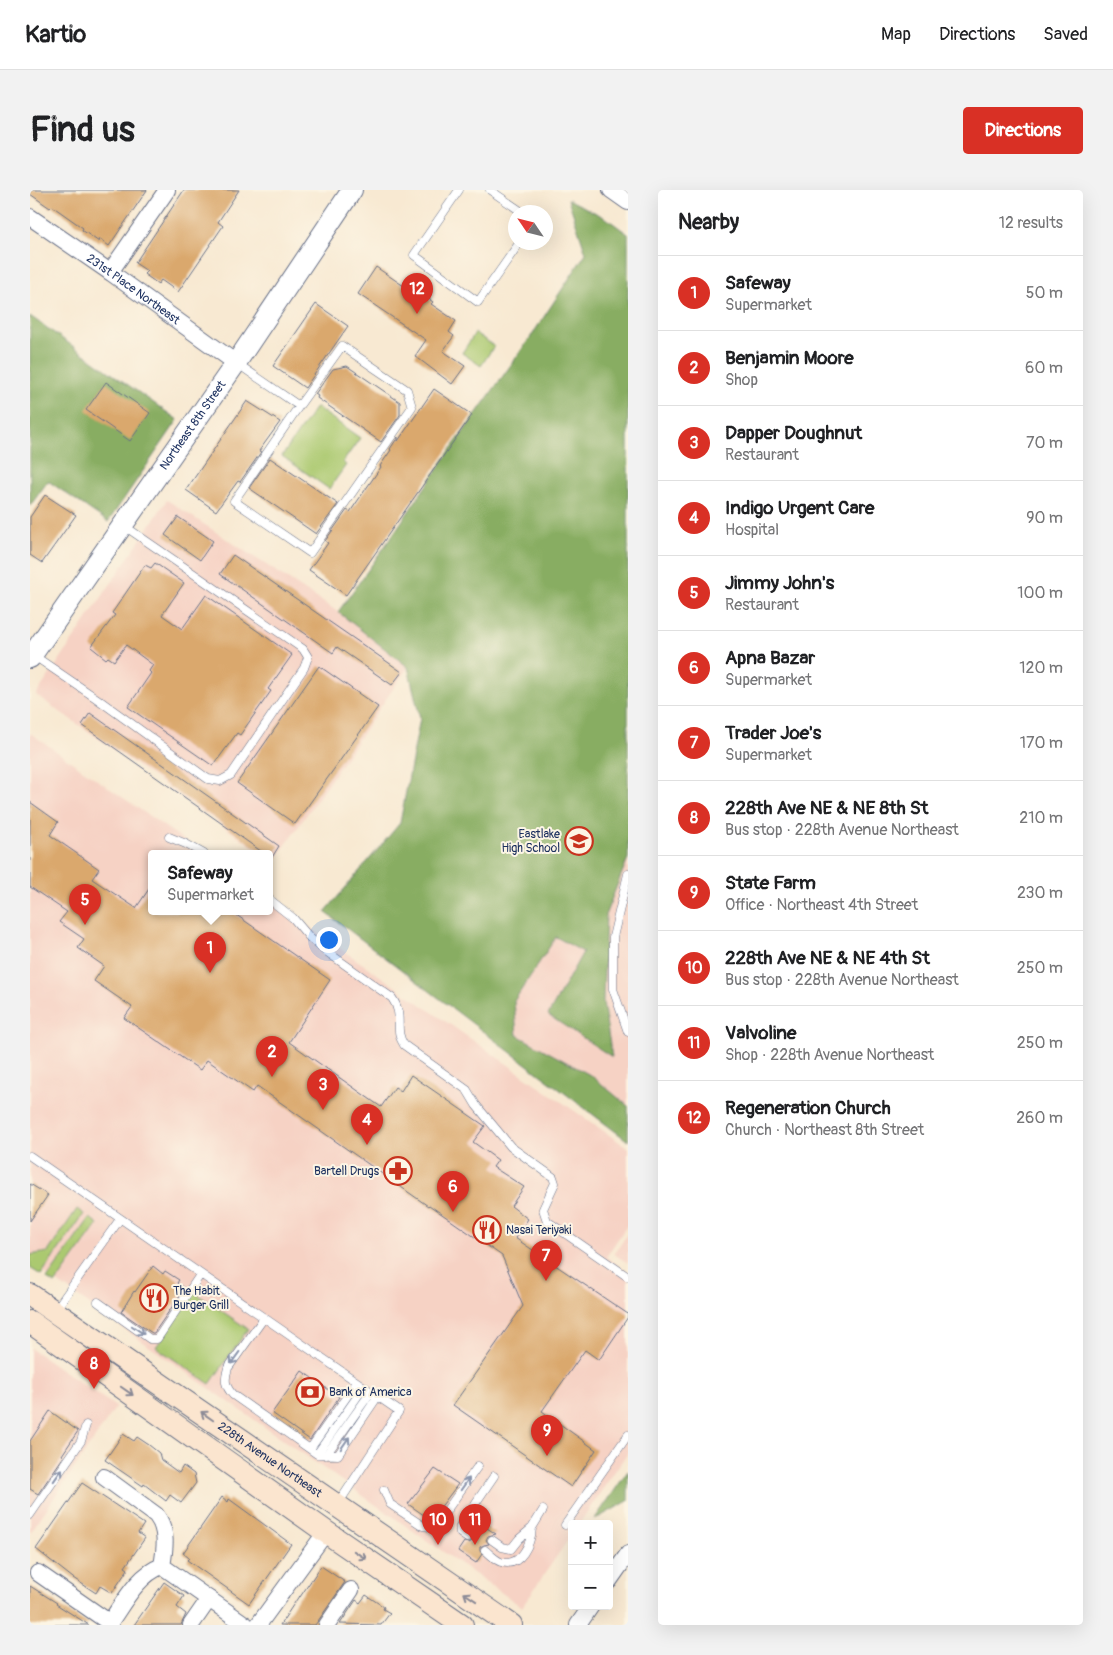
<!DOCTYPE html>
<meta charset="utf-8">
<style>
body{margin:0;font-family:Pangolin,sans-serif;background:#f2f2f2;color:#202124}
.controls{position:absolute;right:15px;bottom:15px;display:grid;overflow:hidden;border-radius:5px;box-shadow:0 5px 20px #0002}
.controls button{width:45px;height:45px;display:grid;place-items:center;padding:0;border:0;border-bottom:1px solid #e0e0e0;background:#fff;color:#202124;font:25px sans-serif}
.compass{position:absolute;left:478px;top:15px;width:45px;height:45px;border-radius:50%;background:#fff;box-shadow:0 5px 20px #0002;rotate:305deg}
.you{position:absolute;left:298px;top:749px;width:18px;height:18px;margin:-12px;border:4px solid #fff;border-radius:50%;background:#1a73e8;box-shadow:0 0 0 8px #1a73e833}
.badge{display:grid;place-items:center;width:32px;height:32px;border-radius:50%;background:#d93025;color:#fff;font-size:16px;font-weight:700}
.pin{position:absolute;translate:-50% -41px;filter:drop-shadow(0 1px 2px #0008)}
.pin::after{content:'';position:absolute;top:26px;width:18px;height:15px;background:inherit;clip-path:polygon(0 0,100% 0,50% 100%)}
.popup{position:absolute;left:118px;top:660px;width:125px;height:65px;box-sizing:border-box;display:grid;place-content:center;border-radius:5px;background:#fff;filter:drop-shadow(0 1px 4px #0005);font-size:16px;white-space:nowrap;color:#757577}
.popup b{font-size:19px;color:#202124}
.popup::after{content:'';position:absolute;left:50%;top:100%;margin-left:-10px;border:10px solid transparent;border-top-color:#fff}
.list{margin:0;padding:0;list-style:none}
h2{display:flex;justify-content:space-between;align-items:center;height:65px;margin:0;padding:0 20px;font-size:21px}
h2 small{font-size:16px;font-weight:400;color:#757577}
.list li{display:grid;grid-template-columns:32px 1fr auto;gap:15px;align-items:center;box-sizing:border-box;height:75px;padding:0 20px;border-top:1px solid #e0e0e0}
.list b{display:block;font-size:19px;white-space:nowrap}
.list p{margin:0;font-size:16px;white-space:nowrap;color:#757577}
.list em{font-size:16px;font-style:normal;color:#757577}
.map{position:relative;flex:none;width:598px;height:1435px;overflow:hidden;border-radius:5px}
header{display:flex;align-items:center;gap:30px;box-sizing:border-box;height:70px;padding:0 25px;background:#fff;border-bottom:1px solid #e0e0e0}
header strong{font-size:24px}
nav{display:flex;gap:28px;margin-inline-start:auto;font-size:18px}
.intro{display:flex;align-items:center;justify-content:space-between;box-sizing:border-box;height:120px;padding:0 30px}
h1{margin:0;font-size:35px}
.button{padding:12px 22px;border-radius:5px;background:#d93025;color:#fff;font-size:18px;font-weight:700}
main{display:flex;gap:30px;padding:0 30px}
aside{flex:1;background:#fff;border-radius:5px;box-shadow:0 5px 20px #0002}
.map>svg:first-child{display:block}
.built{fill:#f6d2c4}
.green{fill:#abc970;stroke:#637c67}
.forest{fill:#88ad62;stroke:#526e60}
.building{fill:#daa86d}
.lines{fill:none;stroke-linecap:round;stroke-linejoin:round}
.service-casing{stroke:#687087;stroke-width:9}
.minor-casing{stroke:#687087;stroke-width:18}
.tertiary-casing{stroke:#687087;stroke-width:22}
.secondary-casing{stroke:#687087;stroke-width:24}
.service{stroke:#fff;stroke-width:8}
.minor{stroke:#fff;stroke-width:16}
.tertiary{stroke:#fff;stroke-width:20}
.secondary{stroke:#fbe5cf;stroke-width:22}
.oneway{stroke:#8d97ae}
.oneway2{stroke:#8b8a96}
.labels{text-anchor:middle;stroke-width:4;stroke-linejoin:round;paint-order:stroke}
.street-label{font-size:12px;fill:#1b2f5e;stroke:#fcf5e5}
.poi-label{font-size:12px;fill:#1b2f5e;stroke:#fcf5e5;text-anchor:start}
</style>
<header>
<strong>Kartio</strong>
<nav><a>Map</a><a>Directions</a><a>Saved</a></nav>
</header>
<div class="intro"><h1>Find us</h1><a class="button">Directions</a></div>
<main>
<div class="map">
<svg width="598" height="1435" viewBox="0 0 598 1435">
<rect width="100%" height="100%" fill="#fcf5e5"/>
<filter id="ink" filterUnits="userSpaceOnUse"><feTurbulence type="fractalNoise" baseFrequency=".02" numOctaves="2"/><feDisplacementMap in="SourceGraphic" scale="10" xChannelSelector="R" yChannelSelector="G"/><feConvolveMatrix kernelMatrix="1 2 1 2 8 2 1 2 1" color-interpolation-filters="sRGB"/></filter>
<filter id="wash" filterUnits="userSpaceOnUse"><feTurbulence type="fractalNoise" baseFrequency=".0096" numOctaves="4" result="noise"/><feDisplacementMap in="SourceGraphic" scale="20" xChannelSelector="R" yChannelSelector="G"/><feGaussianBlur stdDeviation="1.12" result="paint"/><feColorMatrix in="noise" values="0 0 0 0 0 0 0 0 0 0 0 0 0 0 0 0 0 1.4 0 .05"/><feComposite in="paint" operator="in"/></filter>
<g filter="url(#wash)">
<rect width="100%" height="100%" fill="#f8e9d2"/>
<!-- built -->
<path class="built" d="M137,310L308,422L378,477L244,672L239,668V664H233L6,505Z
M598,504V931L403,797Z
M0,543L174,664H121V722H239V709L598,958V1034L576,1067L598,1082V1262L549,1334H542V1344L492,1417L0,1073Z
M598,1043V1073L584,1064Z
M0,1158L86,1217L0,1343Z"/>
<!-- green -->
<path class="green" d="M445,143L464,156L451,176L432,163Z
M286,217L330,248L313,272L316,275L299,299L252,266Z
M47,1019L54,1024L11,1085L0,1078V1065L18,1062Z
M60,1028L68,1034L25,1094L17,1089Z
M164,1102L218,1139L180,1194L126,1157Z"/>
<!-- forest -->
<path class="forest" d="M538,9L576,28L598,44V668L576,723L573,812L582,867L518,825L553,762L526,747L484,811L487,845L562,886L598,916V951L295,722L370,633L390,528L378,477L308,422L355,356L421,259L500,148L556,63Z
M0,126L148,230L78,332L18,291L0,316Z
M598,1281V1311L564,1330Z"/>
<g id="blocks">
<!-- building -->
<path class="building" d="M0,0H117L79,56L70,49L69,52L52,40L53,38L22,16L20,18L0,4Z
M154,0H209L188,32L193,36L148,102L131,90L128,94L114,84L117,81L105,73Z
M346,77L390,107L392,104L403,112L401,114L426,131L419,142L424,146L413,161L435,176L422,194L385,166L396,150L328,104Z
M286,114L318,136L275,198L243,176Z
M317,176L370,212V225L351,252L287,208L288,206L285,204L303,179Z
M76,192L120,223L100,251L56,220Z
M404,199L442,225L316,405L279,380L298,353L295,351L317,320L320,322L351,277L350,276L361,260L360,259L368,247V251Z
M217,211L250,232L229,261L231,262L210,292L208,291L186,321L156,300Z
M240,268L308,314L286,344L219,298Z
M15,305L46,325L12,373L0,365V327Z
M148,327L183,351L170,370L135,345Z
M203,365L372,482L362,495L307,457L303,463L190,384Z
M125,373L154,393L132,425L152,439L176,405L262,465L238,499L241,501L210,545L207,543L183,576L98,517L121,483L119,481L123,475L96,455L84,471L78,467L76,469L61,457L85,425L82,423L115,375L121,378Z
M289,476L348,517L265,634L207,593Z
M60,523L249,656L241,669L239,667V664H235L52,535Z
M0,612L28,632L20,645L69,679L62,689L106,718L121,696V722H202L300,790L259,852L351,917L365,897L371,901L381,885L455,936L443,952L468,970L463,977L494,997L481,1016L498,1029L485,1048L598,1124V1127L569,1170L555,1160L512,1221L566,1260L541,1297L423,1215L493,1116L472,1066L399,1015L398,1016L227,896L223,902L177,870L170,880L94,828L102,817L64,791L74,776L48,758L54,749L29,732L37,722L0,697Z
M0,994L18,1005L0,1031Z
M123,1076L133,1084L135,1081L149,1090L147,1093L155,1098L124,1143H122L91,1122L104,1101L105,1102Z
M272,1181L309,1207L280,1250L242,1223Z
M20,1221L48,1241L32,1265L34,1266L8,1304L0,1299V1251Z
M93,1244L104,1251L107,1247L119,1255L129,1263L131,1270L149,1283L153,1276L164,1284L166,1293L151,1313L140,1305L136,1311L114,1294L113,1296L75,1270Z
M405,1279L428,1294L401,1330L378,1314Z
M52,1293L114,1334L108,1343L115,1348L95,1377L98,1379L82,1403L70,1396L66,1403L43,1388L6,1359Z
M192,1307L198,1312L199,1309L261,1354L219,1414L157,1370L159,1368L153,1363Z
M448,1332L466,1344L458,1346L456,1350L459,1354L454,1355L450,1357V1361L452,1364L446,1373L428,1361L434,1352L439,1353L442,1351L443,1348L441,1342L445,1343L448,1341L450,1339L447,1333Z
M291,1376L315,1392L288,1431L285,1435H250L269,1406L270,1407Z
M134,1392L154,1406L147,1417L156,1424L151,1435H104Z
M0,1396L27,1413L26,1414L59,1435H0Z
M336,1405L354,1417L353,1419L360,1423L351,1435L310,1434L326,1410L330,1413Z"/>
</g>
</g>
<g filter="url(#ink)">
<use href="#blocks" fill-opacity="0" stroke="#687087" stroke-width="1"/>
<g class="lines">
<defs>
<path id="service" d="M429,0L384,65L448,112L490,52
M460,0L492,22
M208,174L269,216L312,156L377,200L382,217L280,363L204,311L269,216
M3,465L66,508L178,589L190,591L201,585L274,478L278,467L273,459L93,335
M139,647L156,654L174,664
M598,684L583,747V799L598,842
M239,709L263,728L280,748L293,759L362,808C375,826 363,839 374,855L437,900L446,915L481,957L523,987L525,993L513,1019L517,1031L598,1087
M0,966L369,1221L308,1314
M68,1112L120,1149H127L170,1085
M26,1119L90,1029
M234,1128L198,1178C194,1190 195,1196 203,1205L287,1264L308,1265L348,1206
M280,1259L327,1192
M287,1264L334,1197
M296,1265L341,1202
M354,1300L360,1314L393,1336L400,1337L407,1334L448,1276
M0,1325L51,1251L56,1235
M437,1326L436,1331L444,1338
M535,1335L598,1245
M437,1348L430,1343V1336L464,1286
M462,1350L472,1357L481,1359L489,1349L502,1338L513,1320
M455,1360C460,1364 465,1370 471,1372C491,1378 501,1353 502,1338"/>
<g id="minor">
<path d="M581,0L598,12"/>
<path id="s1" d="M0,27L80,82L206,173"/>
<path d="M80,82L137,0"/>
<path d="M74,1287L126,1325C138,1340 135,1359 132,1376L216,1435"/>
<path d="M8,1383L80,1433"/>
<path d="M579,1391L598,1364"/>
<path d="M78,1435C93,1414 107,1385 132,1376"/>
<path d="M161,1435L179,1409"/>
<path d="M228,1435L296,1342"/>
<path d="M297,1435L321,1400"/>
<path d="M548,1435L561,1416"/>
</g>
<g id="tertiary">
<path id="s2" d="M0,468L206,173L322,0"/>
</g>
<g id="secondary">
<path id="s3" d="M0,1105L481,1435"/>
<path d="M0,1132L296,1342L432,1435"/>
</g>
</defs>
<!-- service casing -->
<use href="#service" class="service-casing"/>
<!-- minor casing -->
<use href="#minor" class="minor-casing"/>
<!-- tertiary casing -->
<use href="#tertiary" class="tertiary-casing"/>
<!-- secondary casing -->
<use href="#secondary" class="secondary-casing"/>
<!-- service -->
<use href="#service" class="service"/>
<!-- minor -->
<use href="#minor" class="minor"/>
<!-- tertiary -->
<use href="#tertiary" class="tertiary"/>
<!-- secondary -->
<use href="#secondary" class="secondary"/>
</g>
<!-- one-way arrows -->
<defs><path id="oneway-shaft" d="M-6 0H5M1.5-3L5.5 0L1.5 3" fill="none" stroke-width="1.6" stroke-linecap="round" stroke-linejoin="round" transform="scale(1.25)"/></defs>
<g class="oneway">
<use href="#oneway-shaft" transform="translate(108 1140) rotate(35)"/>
<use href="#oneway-shaft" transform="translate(205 1168) rotate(126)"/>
<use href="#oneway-shaft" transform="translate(315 1253) rotate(-55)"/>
<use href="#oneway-shaft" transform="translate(28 1285) rotate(-55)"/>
<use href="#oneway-shaft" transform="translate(435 1294) rotate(-55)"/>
</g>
<g class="oneway2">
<use href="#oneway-shaft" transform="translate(97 1201) rotate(35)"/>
<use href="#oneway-shaft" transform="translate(177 1226) rotate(-145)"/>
<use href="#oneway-shaft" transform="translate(330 1365) rotate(34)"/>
<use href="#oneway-shaft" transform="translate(440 1407) rotate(-146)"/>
</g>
</g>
<!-- icons -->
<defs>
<symbol id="school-ring" viewBox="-11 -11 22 22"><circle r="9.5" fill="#fcf5e5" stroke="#c8321e" stroke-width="1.5"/><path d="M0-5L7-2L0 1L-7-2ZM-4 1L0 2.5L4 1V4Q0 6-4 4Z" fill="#c8321e"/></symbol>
<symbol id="pharmacy-ring" viewBox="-11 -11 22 22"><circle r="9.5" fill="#fcf5e5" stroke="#c8321e" stroke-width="1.5"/><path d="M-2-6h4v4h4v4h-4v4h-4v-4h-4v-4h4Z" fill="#c8321e"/></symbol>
<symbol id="restaurant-ring" viewBox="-11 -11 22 22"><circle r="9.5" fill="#fcf5e5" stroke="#c8321e" stroke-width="1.5"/><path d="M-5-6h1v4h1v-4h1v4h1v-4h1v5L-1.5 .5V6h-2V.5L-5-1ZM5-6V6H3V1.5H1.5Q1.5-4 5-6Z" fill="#c8321e"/></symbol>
<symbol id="bank-ring" viewBox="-11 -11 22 22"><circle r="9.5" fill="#fcf5e5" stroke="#c8321e" stroke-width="1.5"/><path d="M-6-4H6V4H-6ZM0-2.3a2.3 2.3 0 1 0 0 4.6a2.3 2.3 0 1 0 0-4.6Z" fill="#c8321e"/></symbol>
</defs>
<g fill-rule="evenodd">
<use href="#school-ring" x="533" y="635" width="32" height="32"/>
<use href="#pharmacy-ring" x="352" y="965" width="32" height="32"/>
<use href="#restaurant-ring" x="441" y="1024" width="32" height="32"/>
<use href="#restaurant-ring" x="108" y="1092" width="32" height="32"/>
<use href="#bank-ring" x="264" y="1186" width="32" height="32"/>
</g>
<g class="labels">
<!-- street labels -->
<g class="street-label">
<text dy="4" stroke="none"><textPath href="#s1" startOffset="126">231st Place Northeast</textPath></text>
<text dy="4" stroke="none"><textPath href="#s2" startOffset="284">Northeast 8th Street</textPath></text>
<text dy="4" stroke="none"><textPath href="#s3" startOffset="291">228th Avenue Northeast</textPath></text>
</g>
<!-- poi labels -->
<g class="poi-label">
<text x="530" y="648" text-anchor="end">Eastlake<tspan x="530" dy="14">High School</tspan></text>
<text x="349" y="985" text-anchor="end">Bartell Drugs</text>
<text x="476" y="1044">Nasai Teriyaki</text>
<text x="143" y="1105">The Habit<tspan x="143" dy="14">Burger Grill</tspan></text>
<text x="299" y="1206">Bank of America</text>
</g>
</g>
</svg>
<div class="controls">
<button>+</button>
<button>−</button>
</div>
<svg class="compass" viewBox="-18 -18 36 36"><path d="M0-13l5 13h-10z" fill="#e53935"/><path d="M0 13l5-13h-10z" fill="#757577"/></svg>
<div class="you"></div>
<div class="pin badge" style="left:180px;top:783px">1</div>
<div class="popup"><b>Safeway</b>Supermarket</div>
<div class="pin badge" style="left:242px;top:887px">2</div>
<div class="pin badge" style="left:293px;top:920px">3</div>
<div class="pin badge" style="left:337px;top:955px">4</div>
<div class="pin badge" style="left:55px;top:735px">5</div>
<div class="pin badge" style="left:423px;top:1022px">6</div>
<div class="pin badge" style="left:516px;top:1091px">7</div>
<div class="pin badge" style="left:64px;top:1199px">8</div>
<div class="pin badge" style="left:517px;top:1266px">9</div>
<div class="pin badge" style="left:408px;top:1355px">10</div>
<div class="pin badge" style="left:445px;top:1355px">11</div>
<div class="pin badge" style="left:387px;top:124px">12</div>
</div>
<aside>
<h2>Nearby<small>12 results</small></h2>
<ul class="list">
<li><span class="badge">1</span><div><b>Safeway</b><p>Supermarket</p></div><em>50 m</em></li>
<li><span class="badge">2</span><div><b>Benjamin Moore</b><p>Shop</p></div><em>60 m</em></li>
<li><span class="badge">3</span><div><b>Dapper Doughnut</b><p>Restaurant</p></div><em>70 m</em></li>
<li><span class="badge">4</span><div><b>Indigo Urgent Care</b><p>Hospital</p></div><em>90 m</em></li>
<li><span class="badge">5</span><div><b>Jimmy John's</b><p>Restaurant</p></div><em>100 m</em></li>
<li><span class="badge">6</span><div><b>Apna Bazar</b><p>Supermarket</p></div><em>120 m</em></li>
<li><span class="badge">7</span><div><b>Trader Joe's</b><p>Supermarket</p></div><em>170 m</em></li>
<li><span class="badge">8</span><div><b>228th Ave NE &amp; NE 8th St</b><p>Bus stop · 228th Avenue Northeast</p></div><em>210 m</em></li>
<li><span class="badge">9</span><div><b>State Farm</b><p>Office · Northeast 4th Street</p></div><em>230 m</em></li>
<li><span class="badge">10</span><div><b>228th Ave NE &amp; NE 4th St</b><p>Bus stop · 228th Avenue Northeast</p></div><em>250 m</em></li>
<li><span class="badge">11</span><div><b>Valvoline</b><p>Shop · 228th Avenue Northeast</p></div><em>250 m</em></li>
<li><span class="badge">12</span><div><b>Regeneration Church</b><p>Church · Northeast 8th Street</p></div><em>260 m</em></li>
</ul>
</aside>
</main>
